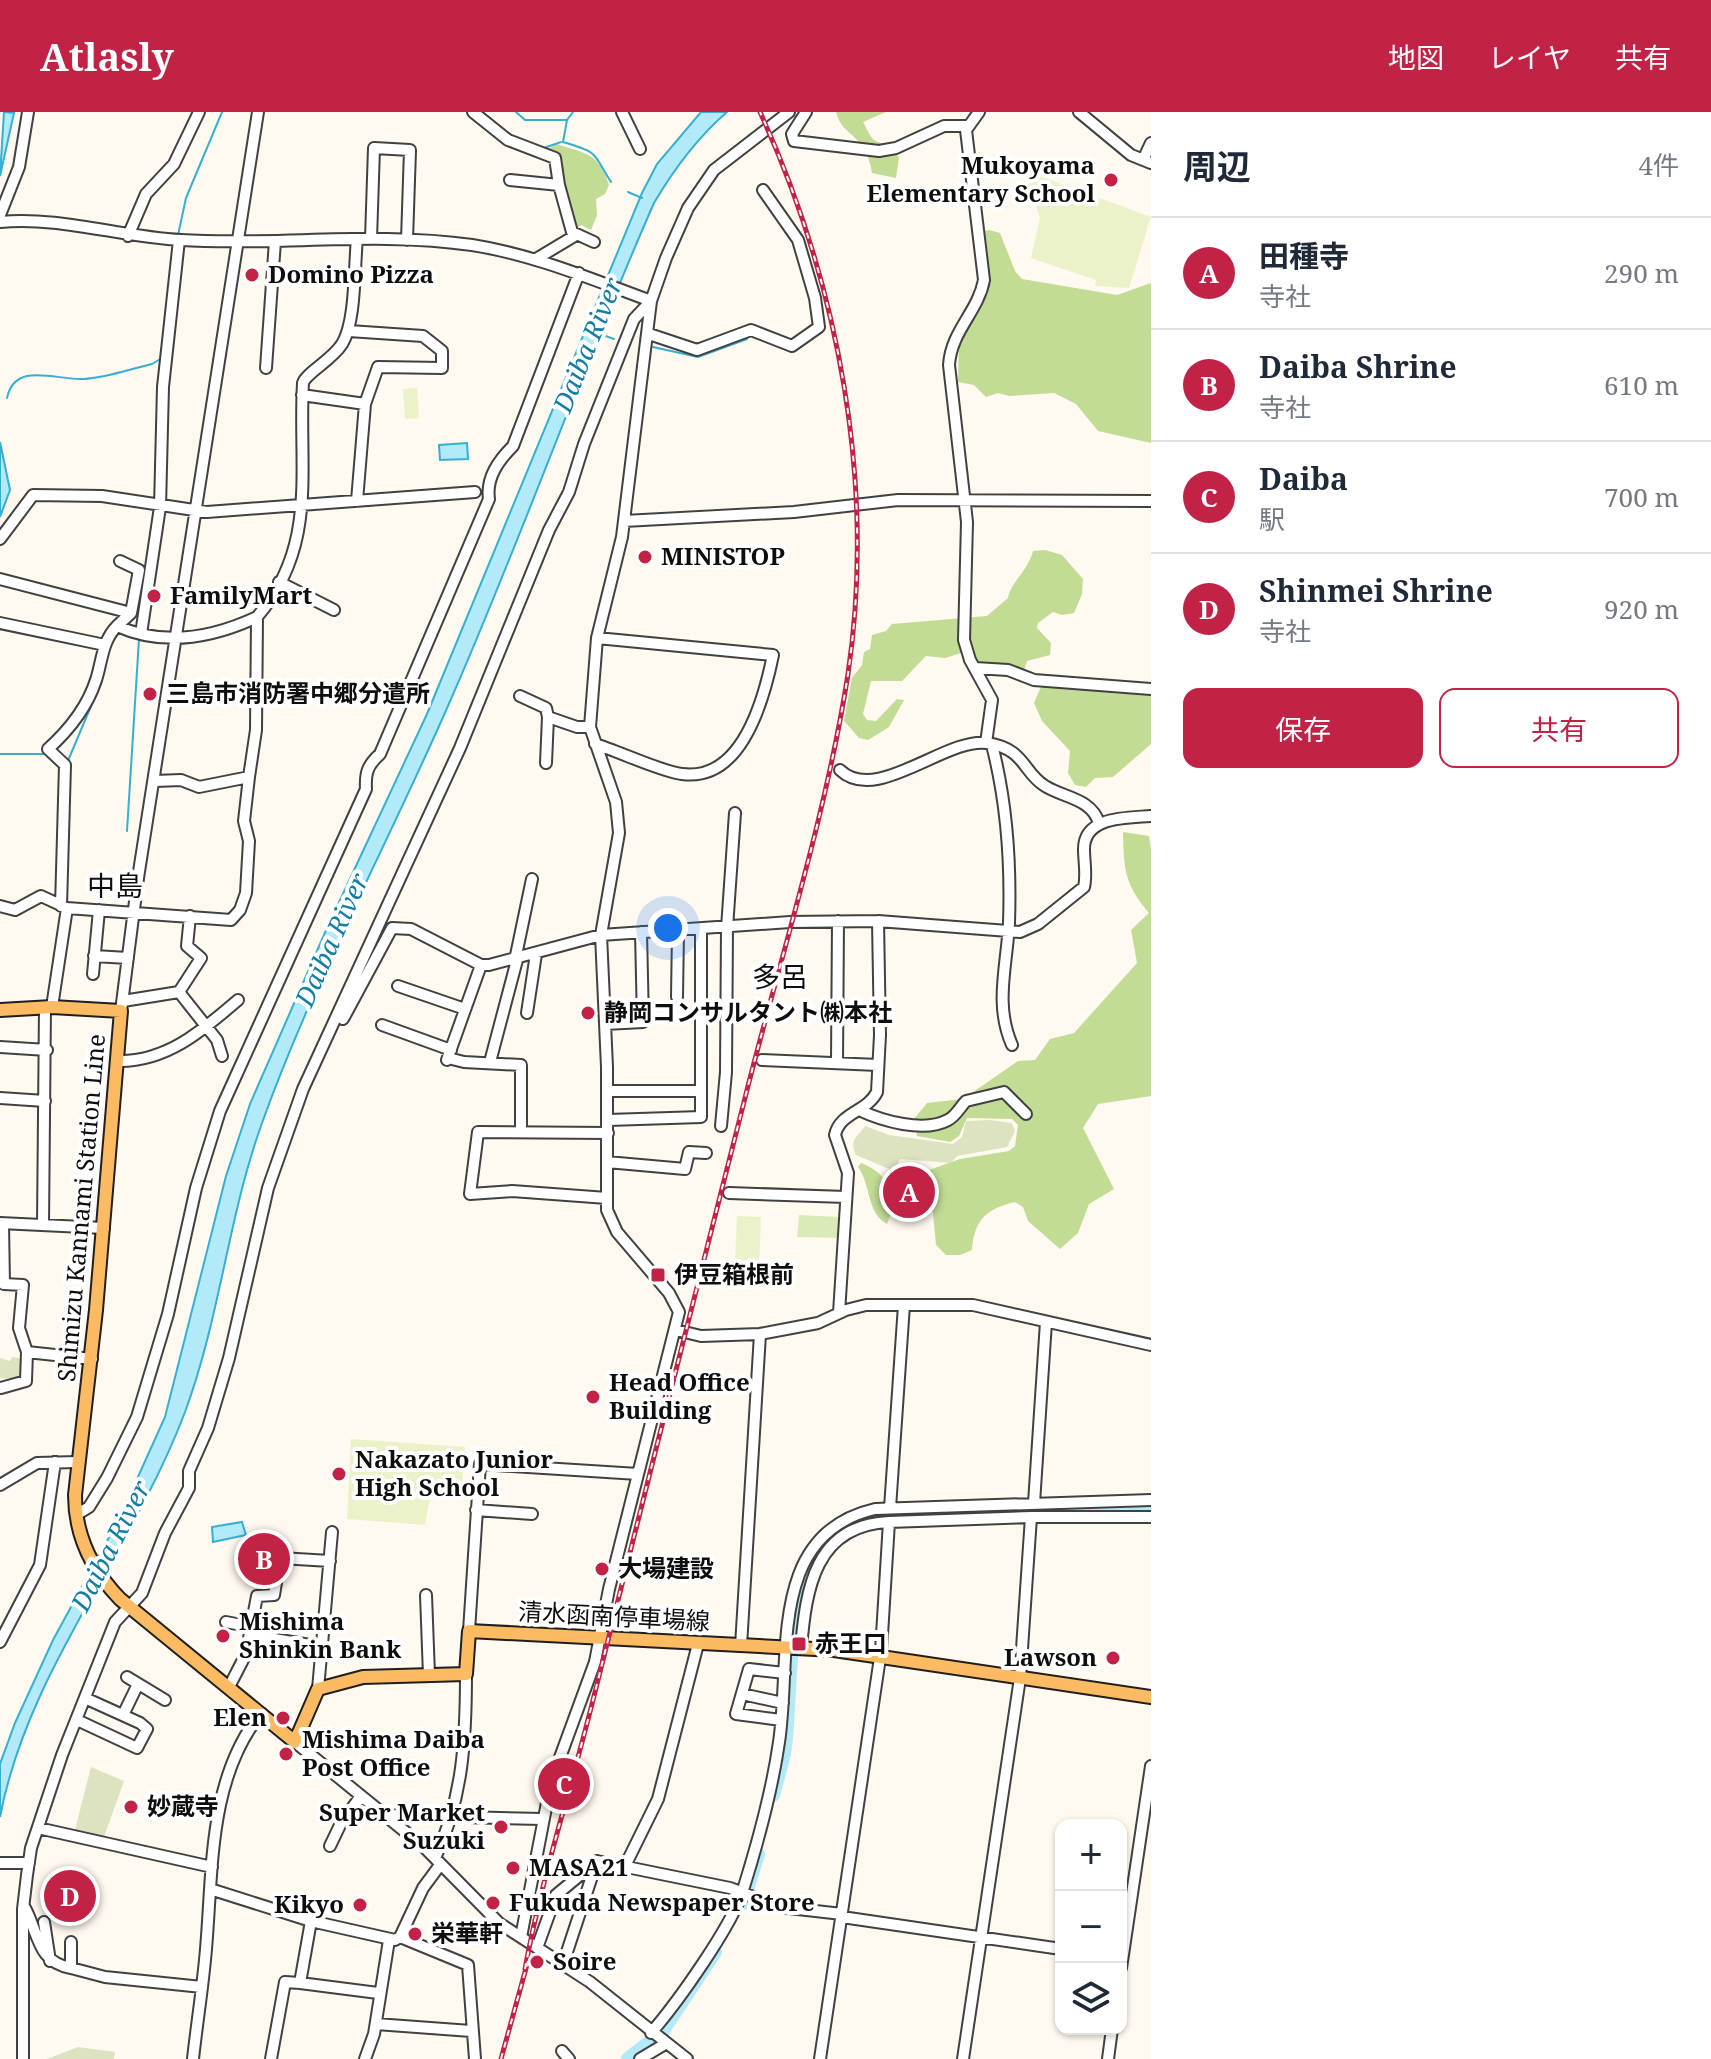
<!DOCTYPE html>
<html lang="ja">
<meta charset="utf-8">
<style>
body{margin:0;font-family:"Noto Serif","Noto Sans JP",serif;background:#f2f2f3;color:#1f2937}
.controls{position:absolute;right:24px;bottom:24px;display:grid;overflow:hidden;border-radius:16px;box-shadow:0 2px 6px #0004}
.controls button{width:72px;height:72px;display:grid;place-items:center;padding:0;border:0;border-bottom:2px solid #e0e1e3;background:#fff;color:#1f2937;font:40px sans-serif}
.you{position:absolute;left:668px;top:816px;width:28px;height:28px;margin:-20px;border:6px solid #fff;border-radius:50%;background:#1a73e8;box-shadow:0 0 0 12px #1a73e833}
.badge{display:grid;place-items:center;width:52px;height:52px;border-radius:50%;background:#c22246;color:#fff;font-size:26px;font-weight:700}
.pin{position:absolute;translate:-50% -50%;border:4px solid #fff;box-shadow:0 2px 8px #0006}
.list{margin:0;padding:0;list-style:none}
h2{display:flex;justify-content:space-between;align-items:center;height:104px;margin:0;padding:0 32px;font-size:34px}
h2 small{font-size:26px;font-weight:400;color:#747a83}
.list li{display:grid;grid-template-columns:52px 1fr auto;gap:24px;align-items:center;box-sizing:border-box;height:112px;padding:0 32px;border-top:2px solid #e0e1e3}
.list b{display:block;font-size:30px;white-space:nowrap}
.list p{margin:0;font-size:26px;white-space:nowrap;color:#747a83}
.list em{font-size:26px;font-style:normal;color:#747a83}
.actions{display:flex;gap:16px;padding:24px 32px}
.actions a{flex:1;padding:18px 0;border:2px solid #c22246;border-radius:16px;text-align:center;font-size:28px;color:#c22246}
.actions .main{background:#c22246;color:#fff}
.icon{flex:none;width:44px;height:44px;fill:none;stroke:currentColor;stroke-width:2;stroke-linecap:round;stroke-linejoin:round}
.map{position:relative;flex:none;width:1151px;height:1947px;overflow:hidden}
header{display:flex;align-items:center;gap:48px;box-sizing:border-box;height:112px;padding:0 40px;background:#c22246;color:#fff}
header strong{font-size:38px}
nav{display:flex;gap:44px;margin-inline-start:auto;font-size:28px}
main{display:flex}
aside{flex:1;background:#fff}
.map>svg:first-child{display:block}
.green{fill:#dbebb7}
.forest{fill:#c2dc96}
.cemetery{fill:#dde2bf}
.pitch{fill:#ebf2c9}
.water{fill:#b2eaf8;stroke:#37afd1;stroke-width:2}
.lines{fill:none;stroke-linecap:round;stroke-linejoin:round}
.stream{stroke:#37afd1;stroke-width:2}
.river{stroke:#b2eaf8;stroke-width:14}
.minor-casing{stroke:#414141;stroke-width:14}
.major-casing{stroke:#1f1f1f;stroke-width:16}
.minor{stroke:#fff;stroke-width:10}
.major{stroke:#fcbb62;stroke-width:12}
.rail-casing{stroke:#c22246;stroke-width:5}
.rail{stroke:#fff;stroke-width:2;stroke-dasharray:6;stroke-linecap:butt}
.poi-dot{fill:#c22246;stroke:#fff;stroke-width:3}
.labels{text-anchor:middle;stroke-width:8;stroke-linejoin:round;paint-order:stroke}
.poi-label{font-size:24px;font-weight:bold;fill:#0e0e0e;stroke:#fff;text-anchor:start}
.street-label{font-size:24px;fill:#0e0e0e;stroke:#fff}
.water-label{font-size:26px;font-style:italic;fill:#137ea4;stroke:#fff}
.quarter-label{font-size:28px;fill:#0e0e0e;stroke:#fff}
</style>
<header>
<strong>Atlasly</strong>
<nav><a>地図</a><a>レイヤ</a><a>共有</a></nav>
</header>
<main>
<div class="map">
<svg width="1151" height="1947" viewBox="0 0 1151 1947">
<rect width="100%" height="100%" fill="#fff9ef"/>
<!-- green -->
<path class="green" d="M799,1103L839,1105L840,1126L797,1125Z"/>
<!-- forest -->
<path class="forest" d="M836,0H886L863,10C874,30 870,28 891,34L899,46L896,66L872,61C866,20 843,27 836,0Z
M557,32C585,42 599,40 609,73L605,82L596,87L597,103L591,118L581,113L576,117L563,78L562,53L546,38Z
M989,118L1000,121L1015,159L1022,167L1117,183L1151,171V331L1098,319L1076,292L1054,281L1009,284L998,281L986,285L974,273L958,270L959,226L986,180L989,154L985,119Z
M1045,438L1062,443L1083,467L1082,482L1074,501L1062,503L1053,500L1038,511L1037,516L1051,531L1050,543L1027,549L1023,561L977,555L961,541L945,546L926,544L902,569H871L863,602L867,608L876,609L897,587L904,588L889,615L868,628L859,626L844,609L852,566L862,553L864,540L870,537L872,523L886,519L892,512L987,504L1008,486C1010,471 1028,459 1033,439Z
M1042,572L1151,581V632L1113,665L1095,666L1086,675L1075,673L1068,661L1070,639L1042,609L1034,591Z
M1123,720L1149,724L1151,738V984L1098,992L1083,1016L1114,1077L1089,1092L1078,1121L1060,1137L1028,1109L1023,1095L1015,1090C987,1097 974,1107 972,1138L960,1143H946L936,1133L929,1058L960,1047L1009,1039L1015,1034L1018,1013L1012,1007L967,1006L959,1024L950,1030L917,1024L914,1007L927,991L963,987L1018,949L1035,948L1050,927L1074,921L1137,851L1131,818L1149,801C1124,771 1124,758 1123,720Z
M861,1051C888,1061 899,1084 887,1112C866,1100 871,1072 858,1055Z"/>
<!-- cemetery -->
<path class="cemetery" d="M991,1008L1012,1011L1015,1019L1007,1035L957,1044L951,1051L900,1047L894,1059L856,1043C849,1027 857,1026 865,1014L889,1023L953,1032L962,1025L966,1009Z
M12,1245L25,1247L24,1268L0,1266V1246L10,1249Z
M91,1655L124,1669L104,1725L75,1718Z
M78,1935L115,1940L114,1947H47Z"/>
<!-- pitch -->
<path class="pitch" d="M1023,58L1151,105L1129,176L1095,174L1096,168L1031,146L1040,106Z
M417,276L419,306L405,307L403,277Z
M737,1104L761,1105L759,1153L735,1152Z
M351,1327L465,1335L461,1383L430,1384L425,1413L347,1407Z"/>
<!-- water -->
<path class="water" d="M4,0L14,1L0,64Z
M701,0H727C697,26 674,57 654,91C582,254 523,423 451,587C390,728 314,866 262,1011C228,1105 220,1206 185,1300C133,1439 28,1557 0,1705V1652L15,1611L53,1528L119,1407L165,1305L226,1064L250,992L327,816L427,602L642,81L657,52Z
M0,330L10,378L0,405Z
M467,331L468,347L440,348L439,333Z
M242,1410L246,1423L213,1430L212,1415Z"/>
<g class="lines">
<!-- stream -->
<path class="stream" d="M516,0L525,8H567L563,30C600,41 592,40 611,70
M567,8L573,0
M541,37L561,30
M628,80L642,86
M178,123L186,86L222,0
M600,222L614,227
M653,235L698,245L747,227
M7,286C15,248 58,269 84,267C106,266 130,257 152,252L162,246
M0,642H45
M67,651L94,587
M127,719L139,527
M662,1920L668,1924"/>
<!-- river -->
<path class="river" d="M773,1683C777,1667 783,1651 785,1635C792,1578 785,1479 822,1435C837,1416 858,1409 881,1404L1151,1396
M743,1791L758,1742
M628,1947L662,1920L715,1840"/>
<defs>
<path id="minor" d="M473,0L508,28L555,46L559,73
M622,0L640,37
M806,0L792,22L794,29L879,39L896,36L944,14H966
M979,0L966,18L984,168C978,200 951,219 949,253L967,410L964,528L970,548L992,588L986,631
M1079,0L1131,43L1151,51
M1143,48L1151,31
M510,68L559,73L572,120L594,130
M0,103L19,55L28,0
M0,110C59,104 121,125 181,128C277,134 375,119 472,133C535,143 591,167 651,189
M128,124L146,82L174,52L199,0
M371,127L374,36L410,38L407,128
M536,147L576,123
M349,219L423,224L442,239V256L378,255L365,292L357,389
M649,222L697,238L751,218L792,234L819,215L815,186L798,128L763,78
M266,256L275,129
M302,283L365,292
M624,409L794,400L898,388L1151,389
M0,427L33,383L102,384L207,400L475,380
M120,449L139,458L131,501
M0,467L131,501L117,514C164,535 212,526 257,505C319,433 298,356 303,271C306,261 332,248 342,232C356,210 354,155 357,127
M279,470L334,498
M0,511L105,533
M141,522L160,395L163,275L179,128
M975,556L1008,558L1034,568L1151,577
M520,584L546,596L548,605L577,615H590
M595,632C618,639 662,660 682,662C742,670 764,587 773,543L597,526
M992,633C1007,691 1011,752 1009,811C1007,854 994,892 1012,933
M546,651L548,605
M840,658C876,693 946,625 987,631C1026,637 1022,660 1045,674C1064,686 1091,686 1099,711
M155,669L181,668L199,675L249,665L256,618L257,505
M0,794L15,798L41,784L67,796L231,808L240,798L246,781L249,729L244,709L249,665
M61,794L65,653L48,637C69,618 87,596 96,568C102,550 102,529 117,514
M94,844L128,846
M515,848L532,767
M93,862L99,798
M398,874L465,897
M179,880L217,928L222,944
M677,885L678,819
M123,889L179,880L201,846L187,834L190,804
M52,895L67,796
M121,899L138,766L258,0
M527,901L536,842
M343,907L392,816L411,817L481,853H489L601,823L790,810L878,809L1020,820L1038,812L1084,775C1087,763 1084,750 1084,737C1084,704 1127,706 1151,704
M605,912L643,910L641,820
M382,913L451,938
M0,935L47,938
M448,946L464,950L521,953V1019
M447,948L481,853
M762,948L878,953
M118,949C167,950 203,918 238,888
M490,950L517,848
M837,950L838,809
M607,979H701
M0,986L45,989
M859,998C882,1009 924,1021 948,1008C956,1004 960,995 966,989L1004,980L1026,1002
M608,1008L701,1005V818
M721,1014L726,960L727,816L735,701
M607,1050L685,1057L689,1040L706,1041
M729,1081L846,1085
M607,1086L512,1079L470,1082L478,1020L608,1021
M0,1111L104,1116
M43,1113L45,895
M839,1201L848,1061L835,1023C840,1000 867,1000 877,980L880,923L878,809
M676,1218L701,1224L760,1222L818,1211L846,1198L866,1193H973L1151,1233
M27,1240L92,1247
M1,1276L26,1269L27,1240L19,1216L23,1173L4,1172L3,1112
M0,1373L37,1351L78,1350
M1034,1391L1046,1210
M890,1396L904,1193
M476,1398L532,1402
M76,1403L89,1395L107,1366L137,1305L168,1202L196,1076L220,999L366,677C365,660 368,653 380,642L489,387C486,366 498,349 513,334L579,161
M1031,1405H1151
M426,1483L429,1563
M226,1510L252,1515
M469,1519L480,1352L638,1362
M250,1523L322,1535
M0,1530L40,1453L55,1350
M741,1534L760,1222
M801,1536C806,1477 815,1413 889,1410
M127,1565L165,1588
M229,1575L246,1542L257,1484L274,1483L280,1446L330,1449
M318,1577L332,1420
M742,1582L783,1591
M123,1603L138,1572
M77,1608L137,1636L147,1617L140,1611L87,1587
M781,1608L736,1602L749,1557L785,1561
M295,1630L424,1735L499,1811L590,1870L687,1947
M385,1703L542,1707
M38,1716L212,1755
M330,1734L341,1711L361,1684
M435,1746C463,1687 466,1627 466,1562
M0,1751H29
M625,1754L658,1687L698,1532
M210,1777L311,1809L395,1828L400,1825L423,1776L440,1753
M25,1796C39,1822 37,1850 71,1856
M842,1805L1061,1837
M44,1810L50,1849
M400,1825L468,1853L475,1947
M521,1825L551,1670L595,1550L609,1477L679,1200L669,1181L617,1120L607,1098V955L601,823L619,721L616,690L590,615L597,526L622,425L651,189L666,146L688,96L714,58L789,0
M71,1830V1856L105,1865L202,1875
M537,1836L556,1783L597,1749L730,1776L780,1795L842,1802
M563,1852L597,1749
M1121,1856L1151,1654
M300,1871L378,1881
M376,1912L471,1919
M651,1921C677,1891 732,1814 743,1778C758,1730 772,1679 779,1630C792,1546 766,1422 875,1397L1151,1388
M562,1939L569,1947
M23,1947V1797L27,1763L31,1736L62,1643L115,1510L142,1481L165,1421L189,1376V1359L208,1316L229,1246L268,1076L303,977L460,636L549,418L569,380L584,332L634,207L651,189
M193,1947C197,1910 203,1874 206,1837C213,1757 208,1667 261,1601
M271,1947L285,1870L300,1871L311,1809
M365,1947L374,1922L389,1828
M640,1947L665,1932
M820,1947L881,1539L889,1410L1031,1405L1020,1566L963,1947
M1108,1947L1112,1917"/>
<path id="major" d="M0,898L52,895L121,899L96,1198L75,1383C75,1423 92,1458 120,1487L295,1630L318,1577L363,1565L466,1562L469,1519L834,1538L1151,1585"/>
</defs>
<!-- minor casing -->
<use href="#minor" class="minor-casing"/>
<!-- major casing -->
<use href="#major" class="major-casing"/>
<!-- minor -->
<use href="#minor" class="minor"/>
<!-- major -->
<use href="#major" class="major"/>
<defs>
<path id="rail" d="M525,1857C541,1769 569,1683 591,1596C642,1391 694,1187 746,982C781,843 826,704 848,562C876,372 839,173 760,0
M501,1947L528,1849"/>
</defs>
<!-- rail casing -->
<use href="#rail" class="rail-casing"/>
<!-- rail -->
<use href="#rail" class="rail"/>
</g>
<!-- markers -->
<g class="poi-dot">
<circle cx="1111" cy="68" r="8"/>
<circle cx="252" cy="163" r="8"/>
<circle cx="645" cy="445" r="8"/>
<circle cx="154" cy="484" r="8"/>
<circle cx="150" cy="582" r="8"/>
<circle cx="588" cy="901" r="8"/>
<rect x="650" y="1155" width="16" height="16" rx="4"/>
<circle cx="593" cy="1285" r="8"/>
<circle cx="339" cy="1362" r="8"/>
<circle cx="602" cy="1457" r="8"/>
<circle cx="223" cy="1524" r="8"/>
<rect x="791" y="1524" width="16" height="16" rx="4"/>
<circle cx="1113" cy="1546" r="8"/>
<circle cx="283" cy="1606" r="8"/>
<circle cx="286" cy="1642" r="8"/>
<circle cx="131" cy="1695" r="8"/>
<circle cx="501" cy="1715" r="8"/>
<circle cx="513" cy="1756" r="8"/>
<circle cx="493" cy="1791" r="8"/>
<circle cx="360" cy="1793" r="8"/>
<circle cx="415" cy="1822" r="8"/>
<circle cx="537" cy="1850" r="8"/>
</g>
<g class="labels">
<!-- poi labels -->
<g class="poi-label">
<text x="1095" y="62" text-anchor="end">Mukoyama<tspan x="1095" dy="28">Elementary School</tspan></text>
<text x="268" y="171">Domino Pizza</text>
<text x="661" y="453">MINISTOP</text>
<text x="170" y="492">FamilyMart</text>
<text x="166" y="590">三島市消防署中郷分遣所</text>
<text x="604" y="909">静岡コンサルタント㈱本社</text>
<text x="674" y="1171">伊豆箱根前</text>
<text x="609" y="1279">Head Office<tspan x="609" dy="28">Building</tspan></text>
<text x="355" y="1356">Nakazato Junior<tspan x="355" dy="28">High School</tspan></text>
<text x="618" y="1465">大場建設</text>
<text x="239" y="1518">Mishima<tspan x="239" dy="28">Shinkin Bank</tspan></text>
<text x="815" y="1540">赤王口</text>
<text x="1097" y="1554" text-anchor="end">Lawson</text>
<text x="267" y="1614" text-anchor="end">Elen</text>
<text x="302" y="1636">Mishima Daiba<tspan x="302" dy="28">Post Office</tspan></text>
<text x="147" y="1703">妙蔵寺</text>
<text x="485" y="1709" text-anchor="end">Super Market<tspan x="485" dy="28">Suzuki</tspan></text>
<text x="529" y="1764">MASA21</text>
<text x="509" y="1799">Fukuda Newspaper Store</text>
<text x="344" y="1801" text-anchor="end">Kikyo</text>
<text x="431" y="1830">栄華軒</text>
<text x="553" y="1858">Soire</text>
</g>
<!-- street labels -->
<g class="street-label">
<text transform="translate(82 1096) rotate(-85)" y="8">Shimizu Kannami Station Line</text>
<text transform="translate(614 1505) rotate(3)" y="8">清水函南停車場線</text>
</g>
<!-- water labels -->
<g class="water-label">
<text transform="translate(588 233) rotate(-68)" y="9">Daiba River</text>
<text transform="translate(332 828) rotate(-66)" y="9">Daiba River</text>
<text transform="translate(111 1434) rotate(-63)" y="9">Daiba River</text>
</g>
<!-- quarter labels -->
<g class="quarter-label">
<text x="115" y="784">中島</text>
<text x="780" y="875">多呂</text>
</g>
</g>
</svg>
<div class="controls">
<button>+</button>
<button>−</button>
<button><svg class="icon" aria-label="layers" viewBox="0 0 24 24"><path d="M12 4l9 5-9 5-9-5zM3 14l9 5 9-5"/></svg></button>
</div>
<div class="you"></div>
<div class="pin badge" style="left:909px;top:1080px">A</div>
<div class="pin badge" style="left:264px;top:1447px">B</div>
<div class="pin badge" style="left:564px;top:1672px">C</div>
<div class="pin badge" style="left:70px;top:1784px">D</div>
</div>
<aside>
<h2>周辺<small>4件</small></h2>
<ul class="list">
<li><span class="badge">A</span><div><b>田種寺</b><p>寺社</p></div><em>290 m</em></li>
<li><span class="badge">B</span><div><b>Daiba Shrine</b><p>寺社</p></div><em>610 m</em></li>
<li><span class="badge">C</span><div><b>Daiba</b><p>駅</p></div><em>700 m</em></li>
<li><span class="badge">D</span><div><b>Shinmei Shrine</b><p>寺社</p></div><em>920 m</em></li>
</ul>
<div class="actions"><a class="main">保存</a><a>共有</a></div>
</aside>
</main>
